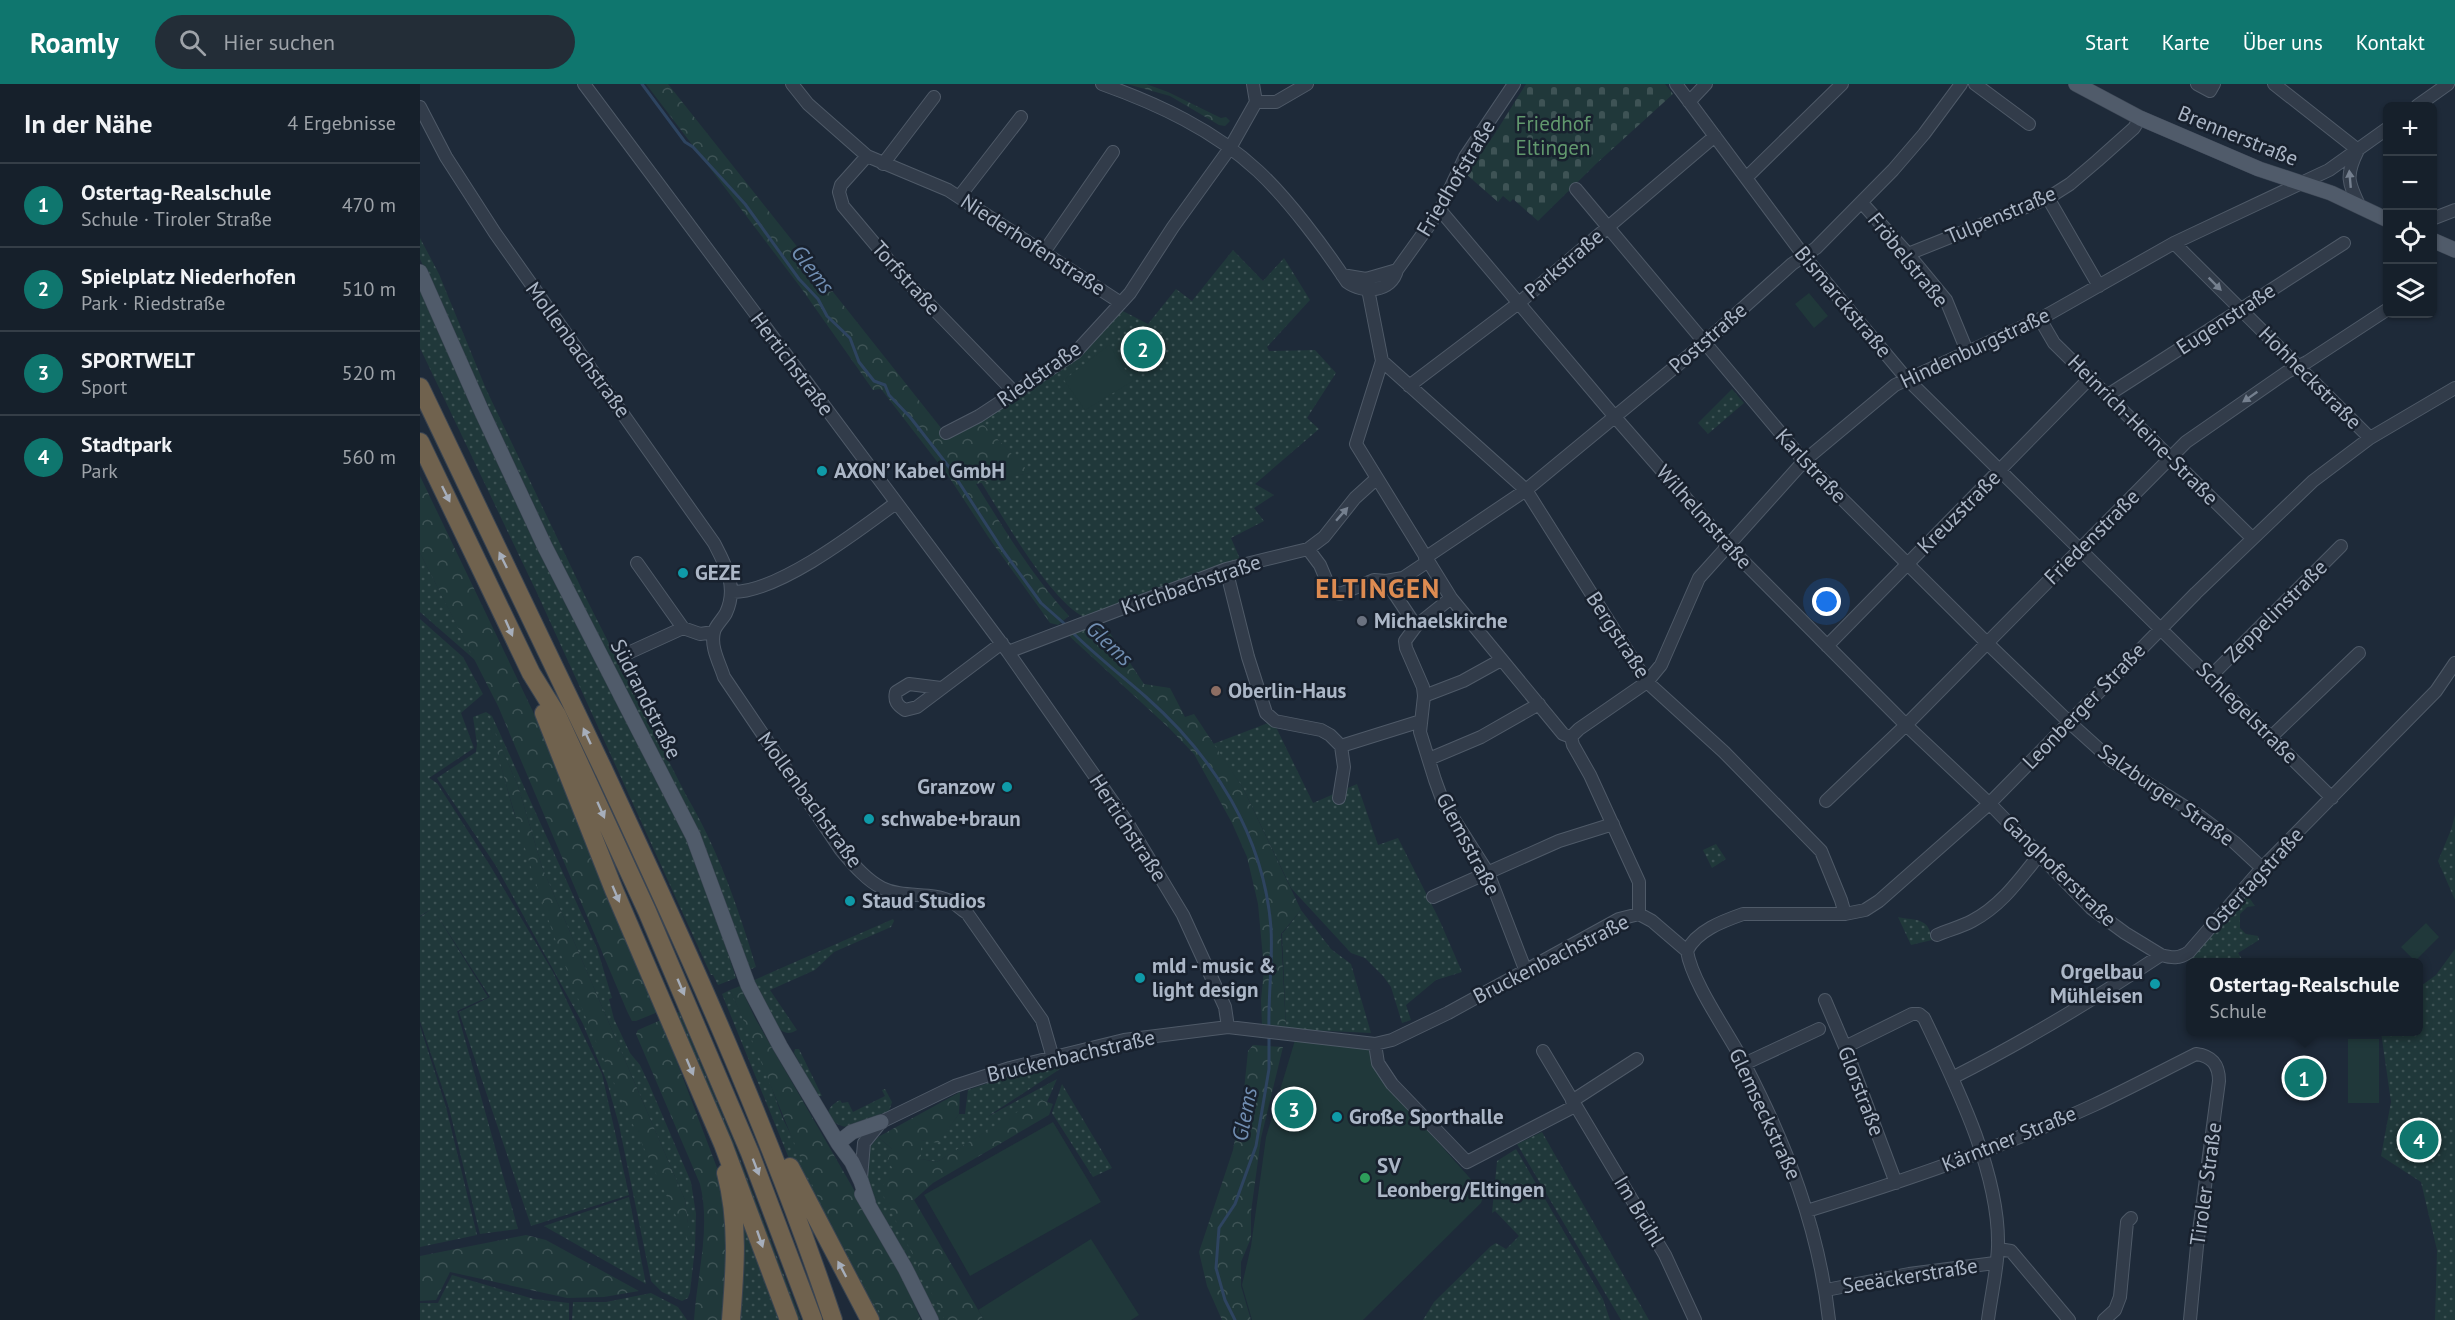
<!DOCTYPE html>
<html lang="de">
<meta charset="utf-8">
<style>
body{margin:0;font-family:"PT Sans",sans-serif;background:#232d37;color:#f1f3f6}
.controls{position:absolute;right:18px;top:18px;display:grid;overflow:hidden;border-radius:9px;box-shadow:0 2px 4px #0004}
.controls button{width:54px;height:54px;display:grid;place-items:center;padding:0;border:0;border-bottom:2px solid #353e47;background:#16202b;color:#f1f3f6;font:30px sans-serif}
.you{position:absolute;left:1407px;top:518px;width:21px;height:21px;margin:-15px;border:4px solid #fff;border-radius:50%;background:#1a73e8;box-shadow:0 0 0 9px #1a73e833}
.badge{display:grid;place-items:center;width:39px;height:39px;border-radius:50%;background:#0f766e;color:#fff;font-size:20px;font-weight:700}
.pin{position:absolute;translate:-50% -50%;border:3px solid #fff;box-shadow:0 2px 6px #0006}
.popup{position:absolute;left:1766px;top:874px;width:237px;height:78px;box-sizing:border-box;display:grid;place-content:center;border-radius:9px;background:#16202b;filter:drop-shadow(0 2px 4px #0005);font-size:20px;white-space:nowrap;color:#9ea3a9}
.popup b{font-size:22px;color:#f1f3f6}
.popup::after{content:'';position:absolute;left:50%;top:100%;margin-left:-12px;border:12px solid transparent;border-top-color:#16202b}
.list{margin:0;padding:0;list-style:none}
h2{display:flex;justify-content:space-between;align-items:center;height:78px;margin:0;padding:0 24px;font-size:26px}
h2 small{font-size:20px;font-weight:400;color:#9ea3a9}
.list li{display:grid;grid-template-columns:39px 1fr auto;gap:18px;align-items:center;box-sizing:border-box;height:84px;padding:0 24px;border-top:2px solid #353e47}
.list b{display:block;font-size:22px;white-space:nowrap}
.list p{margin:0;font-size:20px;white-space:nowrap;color:#9ea3a9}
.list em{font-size:20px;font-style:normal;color:#9ea3a9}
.icon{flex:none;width:33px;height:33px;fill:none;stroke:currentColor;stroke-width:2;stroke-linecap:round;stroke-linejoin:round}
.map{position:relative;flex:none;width:2035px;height:1236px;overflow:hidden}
header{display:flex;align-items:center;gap:36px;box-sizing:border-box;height:84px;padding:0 30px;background:#0f766e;color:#fff}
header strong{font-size:28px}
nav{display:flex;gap:33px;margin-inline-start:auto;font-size:21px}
.search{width:420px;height:54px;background:#232d37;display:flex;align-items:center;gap:15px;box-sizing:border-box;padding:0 21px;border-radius:33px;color:#9ea3a9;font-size:22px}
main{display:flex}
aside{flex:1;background:#16202b}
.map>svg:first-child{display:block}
.green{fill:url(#green-dots);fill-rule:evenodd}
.forest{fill:url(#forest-crowns)}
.cemetery{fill:url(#cemetery-stones)}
.pitch{fill:#20383a}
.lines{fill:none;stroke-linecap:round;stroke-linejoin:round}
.stream{stroke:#2e4460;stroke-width:3}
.minor-casing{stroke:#4f5a68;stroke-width:14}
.major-casing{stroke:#3b4553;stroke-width:16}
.highway-casing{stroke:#3a4451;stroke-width:20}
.minor{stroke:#323c4a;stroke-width:12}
.major{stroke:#505b6a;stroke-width:15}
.highway{stroke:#70624e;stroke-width:18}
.oneway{fill:#75808f}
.oneway2{fill:#a6aebb}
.culture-dot{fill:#0f9aa8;stroke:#18212e;stroke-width:2}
.worship-dot{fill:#6b7280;stroke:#18212e;stroke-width:2}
.education-dot{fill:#8d6e63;stroke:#18212e;stroke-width:2}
.leisure-dot{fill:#2e9e5b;stroke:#18212e;stroke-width:2}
.labels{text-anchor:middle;stroke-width:5;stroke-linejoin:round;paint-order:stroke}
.park-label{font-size:21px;fill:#62996e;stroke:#18212e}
.street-label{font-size:21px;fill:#acb7c7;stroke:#18212e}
.poi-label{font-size:21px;font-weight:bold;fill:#acb7c7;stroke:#18212e;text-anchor:start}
.water-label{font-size:22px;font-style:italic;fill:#718eb2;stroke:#18212e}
.district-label{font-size:27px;font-weight:bold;letter-spacing:1.5px;fill:#dd8b51;stroke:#18212e}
</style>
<header>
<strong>Roamly</strong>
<div class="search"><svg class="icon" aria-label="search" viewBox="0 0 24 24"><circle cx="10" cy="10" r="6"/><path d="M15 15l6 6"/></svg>Hier suchen</div>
<nav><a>Start</a><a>Karte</a><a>Über uns</a><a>Kontakt</a></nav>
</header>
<main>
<aside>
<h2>In der Nähe<small>4 Ergebnisse</small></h2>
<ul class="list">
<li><span class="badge">1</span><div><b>Ostertag-Realschule</b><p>Schule · Tiroler Straße</p></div><em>470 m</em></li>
<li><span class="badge">2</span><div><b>Spielplatz Niederhofen</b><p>Park · Riedstraße</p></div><em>510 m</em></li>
<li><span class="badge">3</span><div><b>SPORTWELT</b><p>Sport</p></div><em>520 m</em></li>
<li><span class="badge">4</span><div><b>Stadtpark</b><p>Park</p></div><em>560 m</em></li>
</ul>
</aside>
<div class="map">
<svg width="2035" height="1236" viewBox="0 0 2035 1236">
<defs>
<pattern id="green-dots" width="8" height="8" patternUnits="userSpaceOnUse" patternTransform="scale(1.5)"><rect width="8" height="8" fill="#20383a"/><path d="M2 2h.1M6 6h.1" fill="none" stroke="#3e5355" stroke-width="1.8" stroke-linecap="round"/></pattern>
<pattern id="forest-crowns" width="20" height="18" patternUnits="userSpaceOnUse" patternTransform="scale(1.5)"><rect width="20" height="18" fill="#20383a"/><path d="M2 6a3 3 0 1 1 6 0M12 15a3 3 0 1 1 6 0" fill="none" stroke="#3e5355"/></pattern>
<pattern id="cemetery-stones" width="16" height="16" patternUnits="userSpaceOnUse" patternTransform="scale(1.5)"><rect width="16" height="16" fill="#20383a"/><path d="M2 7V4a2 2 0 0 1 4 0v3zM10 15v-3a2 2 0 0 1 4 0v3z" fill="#3e5355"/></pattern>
</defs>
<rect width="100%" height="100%" fill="#1e2a39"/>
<!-- green -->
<path class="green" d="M0,154L19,190L66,305L166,514L266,711C298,765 318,823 336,883L329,886L0,175Z
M813,166L843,197L864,174L890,216L847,263L849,267L895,266L916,289L887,334L899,345L835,400L854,411L834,424L844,437L811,454L820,475L664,533C629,515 583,433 561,398L609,389L560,337L596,313L699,225L728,240L756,205L772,217Z
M0,199L265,748L285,798L316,894L298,901L293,891H291L117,509L0,264Z
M1312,305L1324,319L1288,350L1278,339Z
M0,469L55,576L0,528Z
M0,535L43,573L63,610L41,629L54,664L9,694L17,699L71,783L133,888L182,990L209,1111L111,1142L39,928L70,913L15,828L68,913L37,927L98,1145L60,1150L29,1024L0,937V833L13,824L0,832Z
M66,628L72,632L177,864L192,914L189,915L194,935L210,969L220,981L229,1000L271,1098L276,1130L275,1164L270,1208L268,1214L262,1217L242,1208L231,1197L199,1041L187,998L163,940L76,782L17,694L56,668L57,660L53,633ZM68,634L98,702L122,783L265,1116L270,1160L94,729Z
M853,637L893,719L937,700L958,761L978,754L1019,835L1042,888L1016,896L986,921L991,936L982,939L971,903L963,892L945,874L931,869L871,804L823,704L793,660Z
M2035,731V816L2018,777L2031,746Z
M1296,760L1306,775L1292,784L1283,766Z
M1823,805L1835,822L1827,823L1820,830V844L1826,850L1838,852L1839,856L1818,869L1824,878L1770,879L1763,872Z
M881,826L911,865L931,880L951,949L866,945L862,850Z
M1478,833C1497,837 1509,833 1512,856L1491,861Z
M473,835L474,837L471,843L414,868L395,886L350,906L377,946C370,950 366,950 359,945L332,897Z
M2035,865V1236H2015L2017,1166L2001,1098L1961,1072L1971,1018L1961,948H1998V904L2016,891Z
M310,906L340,971L363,1035L465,1236H454L370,1077L302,910Z
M259,928L312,1054L381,1236H376L255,930Z
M0,942L26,1023L57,1151L0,1163Z
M375,965H379L402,1012H397L374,969Z
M643,980L640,985L567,1033L637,995L627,1018L618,1016L517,1078L501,1075V1056L518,1058L539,1030H545L548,1006L594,990Z
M642,1000L692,1084L673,1093L632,1029Z
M465,1005L472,1018L469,1027L427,1043C408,1040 400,1026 420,1016L422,1019L428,1018L433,1028L465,1012L462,1006Z
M1122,1048L1229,1236H1201L1097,1060Z
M458,1053L472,1065L474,1086L525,1236H518L457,1125L446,1095L449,1064Z
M1096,1065L1183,1215L1190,1236H1003L1014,1218L1071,1162L1076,1159L1086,1165L1099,1152L1075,1127L1072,1129L1077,1077Z
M209,1113L226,1200L124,1142Z
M322,1133L362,1236H318Z
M32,1191L114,1215L149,1219V1236H0V1219H18Z
M231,1209L258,1223L267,1236H152L153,1218H186Z"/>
<!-- forest -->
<path class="forest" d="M226,0H248L529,354L560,337L610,389L556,400C586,448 611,490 649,532L638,541L630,539L569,454L529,393L461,305L453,306L381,204Z
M707,0H726L748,8L801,34L806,33L810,37L805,42L799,41L750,12Z
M0,392L130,663L238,928L216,937H212L207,927L78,622L0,469Z
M682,537L724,600L750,604L765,633L774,630L823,704L881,826L861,850L866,945L842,941L841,916L844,885L838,820L827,773L812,739L774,670L748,643L647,550Z
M66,628L98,702L122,783L265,1116L271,1163C228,1073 184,982 148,889C115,804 90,716 66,628Z
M320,902L335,934L475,1177L501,1236H464C447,1204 427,1173 411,1140C373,1064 346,984 310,906Z
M241,936L302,1097L309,1138L304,1236H274C277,1190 291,1145 280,1100L216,950L218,946Z
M833,961L863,963L841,1054L831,1128V1154L821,1178V1202L831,1236H802L787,1202L779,1168L813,1066L824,1006L828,967Z
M540,1008L539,1030L518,1059L501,1056V1075L517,1078L618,1015L633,1020L629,1031L513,1099L494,1116L564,1236H525L460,1105L474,1086L467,1077L472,1065L458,1053Z
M106,1151L126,1156L219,1207L184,1213L147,1214L30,1188L16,1216L0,1217V1172Z"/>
<!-- cemetery -->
<path class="cemetery" d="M1106,0H1245L1253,10L1177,79L1118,137L1093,115L1090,118L1083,112L1078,118L1046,90L1074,51Z"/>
<!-- pitch -->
<path class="pitch" d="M1389,209L1408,232L1394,244L1375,220Z
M689,261L713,297L665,326L644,296Z
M2006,839L2019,853L1995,877L1981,863Z
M1928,955H1959V1019H1928Z
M875,956L948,963L956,988L1064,1110L1061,1119L943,1236H832L822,1201L831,1162L846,1053Z
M633,1038L681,1118L550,1192L504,1111Z
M671,1155L719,1231L711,1236H564L558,1226Z"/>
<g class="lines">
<!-- stream -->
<path class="stream" d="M222,0L265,58L273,63L325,120L379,195L398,215L407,232L430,254L439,278L454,297L465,301L469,311L490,333L529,383L584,468L621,519L647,542
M651,547C675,571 701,591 726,613C794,673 844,752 851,844C853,877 848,911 849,945
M815,1236L805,1216L796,1184L799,1144L815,1120L836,1062L849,985V951"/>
<defs>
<path id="minor" d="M164,0L588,568L707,738L763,831L805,923L808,943
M372,0L388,20L447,72L528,106L701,219
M682,0C738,20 794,46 838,87C868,115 904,163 927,198C943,210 972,208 977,186L1020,126L1045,73L1094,0
M1256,0L1384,172L1486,294L1912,714
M1555,0L1609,40
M1777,0L1790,7L1794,0
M1854,0L1938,66C1925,92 1928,98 1940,123
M836,18H856L887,0
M1269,18L1286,0
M1997,22L2028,0
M0,23L26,73L75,149L294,459C306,482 318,503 306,529C303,535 295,542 294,548C290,563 300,580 304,593L421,766C433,780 446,796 462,804C484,815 511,807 532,818C537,821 542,826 547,829L622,936L633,974
M447,72L421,101L419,108L423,122L481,191L594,308
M463,80L514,13
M1326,94L1422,0
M1156,105L1384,377L1566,558L1649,638L1691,676L1781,733L1814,758L1842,784
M539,113L601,33
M1628,114L1679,202
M1442,119L1488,170L1526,216L1547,267
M1020,126L1195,333L1307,461L1486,641L1574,724L1671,824L1705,849L1741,871
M2012,135L2035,126
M1754,159L1950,354
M624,168L693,68
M1488,170L1628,114L1650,100L1677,77L1714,44L1720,34
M922,191L946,195L977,186
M946,195L962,277L936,360L1031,514L1143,650L1151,653
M1620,235L1634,259L1831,453
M962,277L1106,406L1227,598L1304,668L1401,767L1421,816L1425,830
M989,302L1100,218L1295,52
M1688,311L1924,159
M526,349L559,332L655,269L710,209L753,143L810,64L836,18L833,0
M888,465L900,481L911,507L920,510L954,496L966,497L983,494L1007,478
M1005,474L1106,406L1284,259L1372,180L1396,164L1473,86L1504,50L1541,0
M217,479L263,544L280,550L294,548
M806,485L828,573L846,629L855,637L901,646L910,651L921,662L924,683L919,714
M966,497L996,542
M313,508C359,508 438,447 476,419
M1031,514L996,542L985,557L986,564L1003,603L1004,612L1000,648L1015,696L1023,718L1068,789L1105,885
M1407,562L1670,294
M588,568L806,485L888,465L904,453L935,414L956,395
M206,570L263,544
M1791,592L1921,462
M521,604L489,600L476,608C474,617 477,621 485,626L497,623L582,559
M1004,612L1043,597L1081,576
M1151,653L1159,645L1227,598L1241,581L1279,494L1384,377L1475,301L1620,235L1754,159L1909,86L1968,44
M1151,653L1153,661L1170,691L1219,798V830
M1851,653L1939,569
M921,662L1001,637
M1009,675L1061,653L1119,620
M1406,717L1486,641L1766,358L1867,288L1887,278L1968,225
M1013,813L1139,757L1193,740
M1517,851C1528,846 1541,843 1552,837C1581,822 1599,796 1619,771
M1267,867C1276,847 1303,837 1323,830H1425L1445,826L1459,817L1569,720L1776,509L1893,397L1950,354L2035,304
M1267,867C1272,899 1309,950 1325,981C1367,1062 1399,1145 1409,1236
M1405,916L1425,963L1476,1099
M955,960L958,979L972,1000L1047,1078L1155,1022
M1425,963L1492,930H1499L1504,934C1536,1001 1580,1089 1578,1163C1577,1187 1571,1212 1568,1236
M1123,967L1245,1171L1275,1236
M1324,980L1399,945
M1532,994C1605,957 1673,916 1741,871C1752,874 1759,875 1769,868L1842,784L2016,607L2035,579
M1152,1017L1217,975
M441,1094L444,1059L461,1038L535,1002L590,984L704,956L808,943L955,960L972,956L1028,929L1199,835L1219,830L1232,837L1267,867
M1387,1127C1484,1097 1581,1064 1674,1021C1708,1005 1742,987 1776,970C1792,972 1799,981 1799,997L1777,1162L1770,1236
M1578,1165L1591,1167L1649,1236
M1406,1206L1489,1190L1575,1179
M1684,1236L1695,1226L1700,1213L1707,1138L1711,1134"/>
<path id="major" d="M1656,0L1720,34L1839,85L1911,109L1968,136
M2012,156L2035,166
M0,188L62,328L125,463L273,752L328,901L360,962L418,1059L432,1078L441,1097L448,1118
M418,1059L432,1048L461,1038
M442,1110L485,1184L511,1236"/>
<path id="highway" d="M0,303C62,431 123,559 184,687C268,867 350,1047 413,1236
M0,358L111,589L137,631L227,827L330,1069L393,1236
M124,629L194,806L303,1060L369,1236
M370,1083L450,1236
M306,1089C319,1138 315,1186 311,1236"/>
</defs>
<!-- minor casing -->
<use href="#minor" class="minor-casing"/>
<!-- major casing -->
<use href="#major" class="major-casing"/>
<!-- highway casing -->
<use href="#highway" class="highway-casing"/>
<!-- minor -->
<use href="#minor" class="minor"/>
<!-- major -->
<use href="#major" class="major"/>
<!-- highway -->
<use href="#highway" class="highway"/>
</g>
<!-- one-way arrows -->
<defs><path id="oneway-solid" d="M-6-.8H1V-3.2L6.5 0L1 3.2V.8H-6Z" transform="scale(1.5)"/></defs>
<g class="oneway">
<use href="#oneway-solid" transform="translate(1930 95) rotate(-95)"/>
<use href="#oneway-solid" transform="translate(1795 200) rotate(45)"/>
<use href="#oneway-solid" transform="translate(1830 313) rotate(145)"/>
<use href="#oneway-solid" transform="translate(922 430) rotate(-49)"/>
</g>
<g class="oneway2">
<use href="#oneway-solid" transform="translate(26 410) rotate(64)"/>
<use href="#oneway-solid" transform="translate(83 476) rotate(-116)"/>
<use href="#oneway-solid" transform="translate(89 544) rotate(66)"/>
<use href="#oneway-solid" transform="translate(167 652) rotate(-115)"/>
<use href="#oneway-solid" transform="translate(181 726) rotate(66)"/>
<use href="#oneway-solid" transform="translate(196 810) rotate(67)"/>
<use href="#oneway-solid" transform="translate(261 903) rotate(67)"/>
<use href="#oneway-solid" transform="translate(270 983) rotate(67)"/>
<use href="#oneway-solid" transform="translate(336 1083) rotate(69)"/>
<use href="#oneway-solid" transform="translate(340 1155) rotate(71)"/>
<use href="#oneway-solid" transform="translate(422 1185) rotate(-118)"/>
</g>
<!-- markers -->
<g class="culture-dot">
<circle cx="402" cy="387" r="6"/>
<circle cx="263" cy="489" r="6"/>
<circle cx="587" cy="703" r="6"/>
<circle cx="449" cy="735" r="6"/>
<circle cx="430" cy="817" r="6"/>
<circle cx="720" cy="894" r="6"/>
<circle cx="1735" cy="900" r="6"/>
<circle cx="917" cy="1033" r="6"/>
</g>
<circle class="worship-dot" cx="942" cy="537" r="6"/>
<circle class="education-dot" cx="796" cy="607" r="6"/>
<circle class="leisure-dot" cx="945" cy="1094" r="6"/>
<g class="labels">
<!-- park labels -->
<g class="park-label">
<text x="1133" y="47">Friedhof<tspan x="1133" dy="24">Eltingen</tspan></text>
</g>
<!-- street labels -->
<g class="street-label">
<text transform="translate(1818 52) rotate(22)" y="7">Brennerstraße</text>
<text transform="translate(1036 94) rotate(-59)" y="7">Friedhofstraße</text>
<text transform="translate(1581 131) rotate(-23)" y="7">Tulpenstraße</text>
<text transform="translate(613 161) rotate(33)" y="7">Niederhofenstraße</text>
<text transform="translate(1488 176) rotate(51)" y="7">Fröbelstraße</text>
<text transform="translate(1144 180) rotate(-40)" y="7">Parkstraße</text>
<text transform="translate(486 194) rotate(48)" y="7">Torfstraße</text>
<text transform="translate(1423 218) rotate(50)" y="7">Bismarckstraße</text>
<text transform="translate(1806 235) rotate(-33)" y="7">Eugenstraße</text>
<text transform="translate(1288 254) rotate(-41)" y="7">Poststraße</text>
<text transform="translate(1555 264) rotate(-25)" y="7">Hindenburgstraße</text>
<text transform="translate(158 266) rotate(54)" y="7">Mollenbachstraße</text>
<text transform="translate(372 280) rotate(53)" y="7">Hertichstraße</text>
<text transform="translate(619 290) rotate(-35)" y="7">Riedstraße</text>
<text transform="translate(1890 294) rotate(45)" y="7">Hohheckstraße</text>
<text transform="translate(1723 346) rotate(45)" y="7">Heinrich-Heine-Straße</text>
<text transform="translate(1391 382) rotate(47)" y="7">Karlstraße</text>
<text transform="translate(1539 428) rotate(-45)" y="7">Kreuzstraße</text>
<text transform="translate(1284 433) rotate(48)" y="7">Wilhelmstraße</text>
<text transform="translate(1672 453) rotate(-45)" y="7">Friedenstraße</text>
<text transform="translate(771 501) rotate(-19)" y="7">Kirchbachstraße</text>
<text transform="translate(1856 527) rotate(-45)" y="7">Zeppelinstraße</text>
<text transform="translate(1198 551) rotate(57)" y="7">Bergstraße</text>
<text transform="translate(226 615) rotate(63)" y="7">Südrandstraße</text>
<text transform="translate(1664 622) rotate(-46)" y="7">Leonberger Straße</text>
<text transform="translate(1827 629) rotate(45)" y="7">Schlegelstraße</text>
<text transform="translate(1746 711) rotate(35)" y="7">Salzburger Straße</text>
<text transform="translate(390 716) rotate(54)" y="7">Mollenbachstraße</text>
<text transform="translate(708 744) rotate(57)" y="7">Hertichstraße</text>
<text transform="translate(1048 760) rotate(62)" y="7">Glemsstraße</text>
<text transform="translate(1639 787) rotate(44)" y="7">Ganghoferstraße</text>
<text transform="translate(1834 796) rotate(-47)" y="7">Ostertagstraße</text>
<text transform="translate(1131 875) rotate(-27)" y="7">Bruckenbachstraße</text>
<text transform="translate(651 972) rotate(-13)" y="7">Bruckenbachstraße</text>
<text transform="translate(1441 1007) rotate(69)" y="7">Glorstraße</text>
<text transform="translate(1345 1030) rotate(65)" y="7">Glemseckstraße</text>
<text transform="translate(1589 1055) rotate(-22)" y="7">Kärntner Straße</text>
<text transform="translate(1786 1100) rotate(-82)" y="7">Tiroler Straße</text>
<text transform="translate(1219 1127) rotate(59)" y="7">Im Brühl</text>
<text transform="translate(1490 1192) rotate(-9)" y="7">Seeäckerstraße</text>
</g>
<!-- poi labels -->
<g class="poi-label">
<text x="414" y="394">AXON’ Kabel GmbH</text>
<text x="275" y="496">GEZE</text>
<text x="954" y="544">Michaelskirche</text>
<text x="808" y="614">Oberlin-Haus</text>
<text x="575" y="710" text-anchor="end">Granzow</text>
<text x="461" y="742">schwabe+braun</text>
<text x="442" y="824">Staud Studios</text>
<text x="732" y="889">mld - music &amp;<tspan x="732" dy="24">light design</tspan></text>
<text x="1723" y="895" text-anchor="end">Orgelbau<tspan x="1723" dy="24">Mühleisen</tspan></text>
<text x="929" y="1040">Große Sporthalle</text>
<text x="957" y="1089">SV<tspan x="957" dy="24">Leonberg/Eltingen</tspan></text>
</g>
<!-- water labels -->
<g class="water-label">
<text transform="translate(393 185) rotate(52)" y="8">Glems</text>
<text transform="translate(690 559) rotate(43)" y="8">Glems</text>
<text transform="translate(824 1030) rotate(-79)" y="8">Glems</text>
</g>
<!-- district labels -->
<g class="district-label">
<text x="958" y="514">ELTINGEN</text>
</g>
</g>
</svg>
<div class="controls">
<button>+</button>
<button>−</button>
<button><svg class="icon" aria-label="locate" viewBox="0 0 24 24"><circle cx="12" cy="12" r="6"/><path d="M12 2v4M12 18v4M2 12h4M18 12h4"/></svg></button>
<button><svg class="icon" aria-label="layers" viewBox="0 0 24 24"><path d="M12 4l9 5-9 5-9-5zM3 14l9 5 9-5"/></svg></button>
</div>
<div class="you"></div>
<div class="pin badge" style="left:1884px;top:994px">1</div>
<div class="popup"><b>Ostertag-Realschule</b>Schule</div>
<div class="pin badge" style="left:723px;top:265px">2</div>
<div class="pin badge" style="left:874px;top:1025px">3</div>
<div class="pin badge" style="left:1999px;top:1056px">4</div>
</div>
</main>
